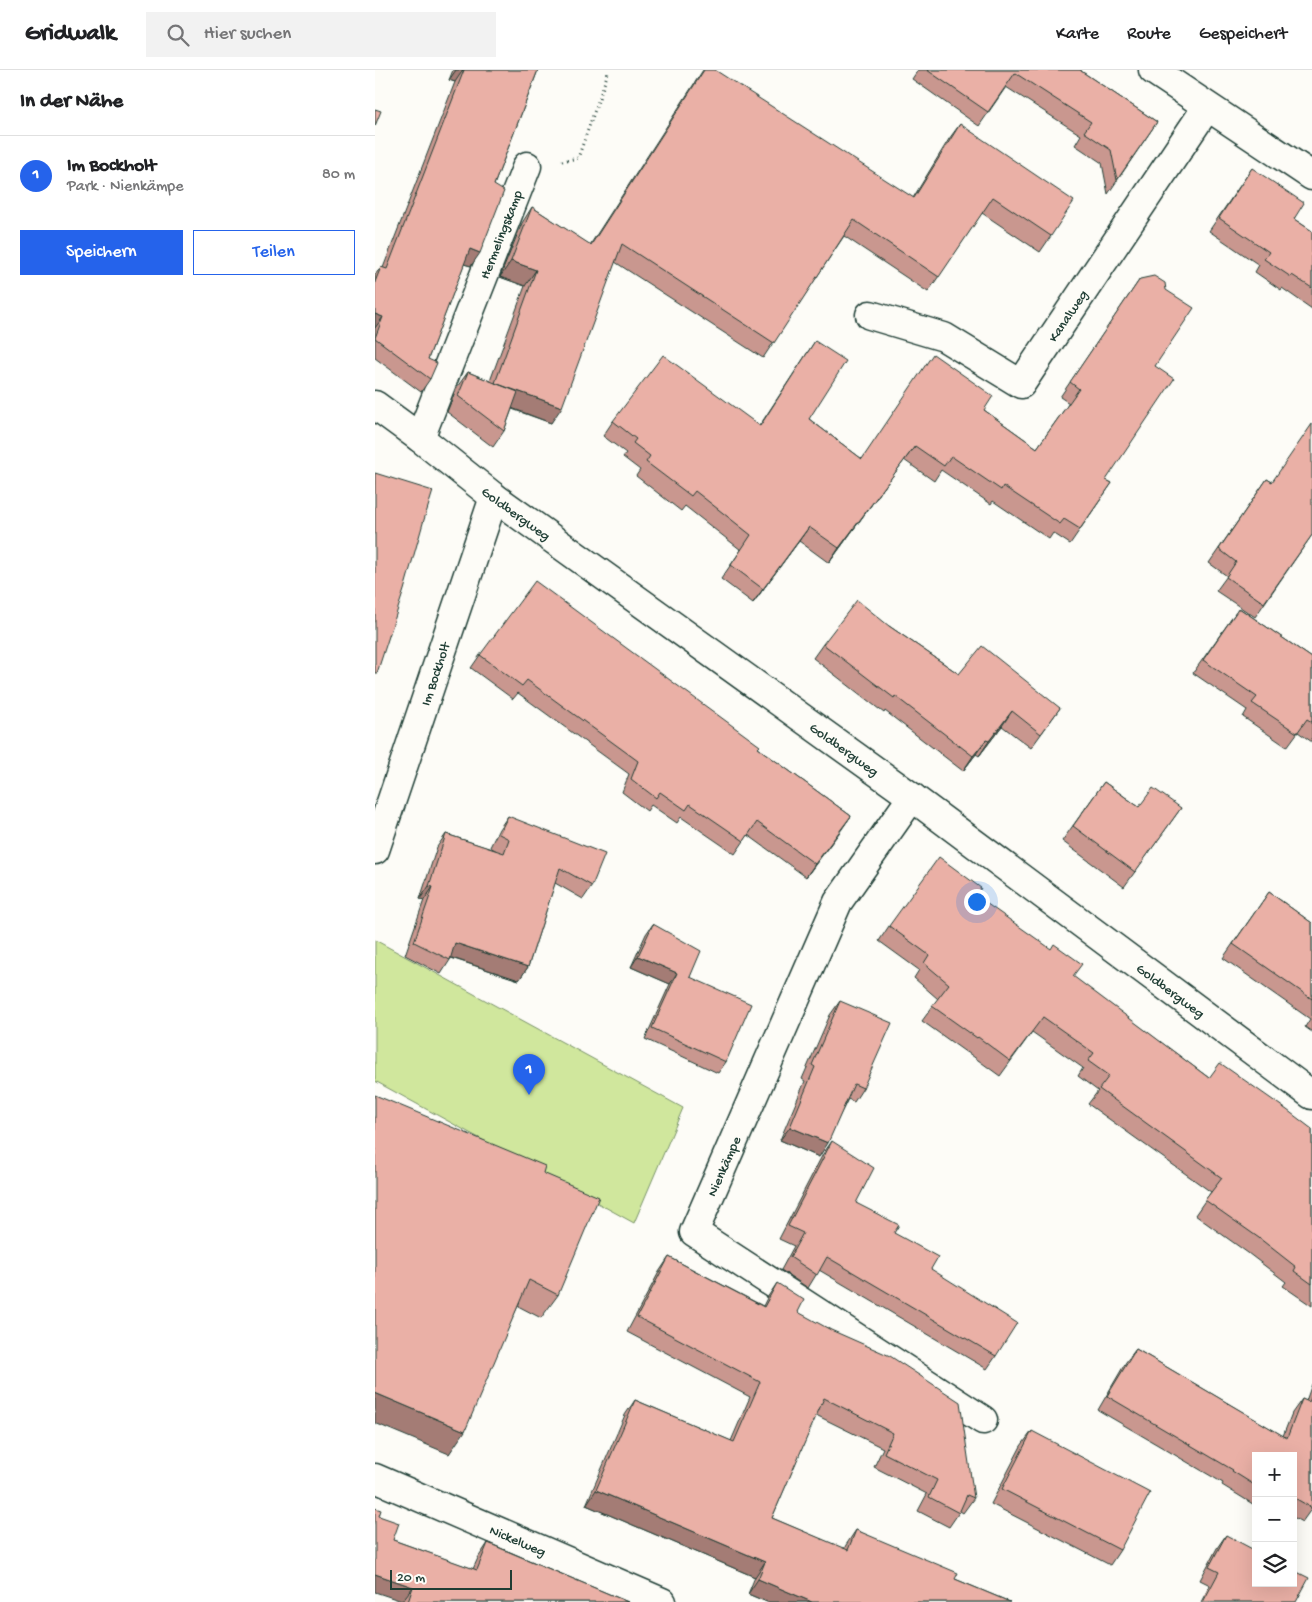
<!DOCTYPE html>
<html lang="de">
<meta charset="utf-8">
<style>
body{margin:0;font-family:"Gochi Hand",sans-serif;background:#f2f2f2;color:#202124}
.controls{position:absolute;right:15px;bottom:15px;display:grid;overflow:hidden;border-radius:0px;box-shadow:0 5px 20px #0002}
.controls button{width:45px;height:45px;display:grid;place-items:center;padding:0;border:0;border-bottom:1px solid #e0e0e0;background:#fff;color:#202124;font:25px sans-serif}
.scale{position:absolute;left:15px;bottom:12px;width:122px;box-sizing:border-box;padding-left:5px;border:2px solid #1f3d34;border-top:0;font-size:14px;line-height:18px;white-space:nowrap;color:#1f3d34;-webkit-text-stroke:4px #fdfcf7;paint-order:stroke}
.you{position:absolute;left:601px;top:831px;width:18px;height:18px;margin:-12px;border:4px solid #fff;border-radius:50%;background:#1a73e8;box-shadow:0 0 0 8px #1a73e833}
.badge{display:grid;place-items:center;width:32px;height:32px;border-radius:50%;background:#2563eb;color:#fff;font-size:16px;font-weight:700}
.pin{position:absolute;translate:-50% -41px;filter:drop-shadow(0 1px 2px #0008)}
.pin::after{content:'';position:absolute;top:26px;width:18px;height:15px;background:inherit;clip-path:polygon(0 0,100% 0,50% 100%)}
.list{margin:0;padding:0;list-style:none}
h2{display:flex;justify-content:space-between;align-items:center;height:65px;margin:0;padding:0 20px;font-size:21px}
h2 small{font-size:16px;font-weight:400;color:#757577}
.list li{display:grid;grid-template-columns:32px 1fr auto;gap:15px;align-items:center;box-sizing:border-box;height:80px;padding:0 20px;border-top:1px solid #e0e0e0}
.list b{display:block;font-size:19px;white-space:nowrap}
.list p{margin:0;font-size:16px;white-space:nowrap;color:#757577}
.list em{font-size:16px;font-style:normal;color:#757577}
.actions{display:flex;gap:10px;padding:15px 20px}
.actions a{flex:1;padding:11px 0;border:1px solid #2563eb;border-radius:0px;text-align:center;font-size:18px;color:#2563eb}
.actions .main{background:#2563eb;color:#fff}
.icon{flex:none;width:28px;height:28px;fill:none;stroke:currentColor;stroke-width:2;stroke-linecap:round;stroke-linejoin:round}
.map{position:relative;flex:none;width:937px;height:1532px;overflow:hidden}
header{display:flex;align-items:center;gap:30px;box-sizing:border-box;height:70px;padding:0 25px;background:#fff;border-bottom:1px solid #e0e0e0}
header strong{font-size:24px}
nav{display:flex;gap:28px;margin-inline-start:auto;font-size:18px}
.search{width:350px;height:45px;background:#f2f2f2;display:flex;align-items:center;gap:12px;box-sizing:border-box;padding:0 18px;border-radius:0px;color:#757577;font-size:19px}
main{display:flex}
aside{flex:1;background:#fff}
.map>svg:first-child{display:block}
.green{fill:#d0e79d;stroke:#789268}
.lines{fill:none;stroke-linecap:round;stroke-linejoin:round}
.minor-casing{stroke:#1f3d34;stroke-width:31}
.path{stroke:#1f3d34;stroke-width:3;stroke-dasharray:1 4;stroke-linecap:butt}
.minor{stroke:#fdfcf7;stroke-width:28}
.wall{fill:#c9978f;stroke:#1f3d34}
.shaded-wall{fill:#a47b74;stroke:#1f3d34}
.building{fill:#eab0a6;stroke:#1f3d34}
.labels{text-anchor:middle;stroke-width:4.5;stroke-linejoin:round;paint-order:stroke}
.street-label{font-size:14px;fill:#1f3d34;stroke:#fdfcf7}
</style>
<header>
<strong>Gridwalk</strong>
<div class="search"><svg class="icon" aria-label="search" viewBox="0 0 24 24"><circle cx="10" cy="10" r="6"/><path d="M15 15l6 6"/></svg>Hier suchen</div>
<nav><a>Karte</a><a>Route</a><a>Gespeichert</a></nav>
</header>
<main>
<aside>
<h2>In der Nähe<small></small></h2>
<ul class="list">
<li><span class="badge">1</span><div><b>Im Bockholt</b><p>Park · Nienkämpe</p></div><em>80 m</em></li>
</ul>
<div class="actions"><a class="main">Speichern</a><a>Teilen</a></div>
</aside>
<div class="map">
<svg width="937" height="1532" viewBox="0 0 937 1532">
<rect width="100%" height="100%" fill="#fdfcf7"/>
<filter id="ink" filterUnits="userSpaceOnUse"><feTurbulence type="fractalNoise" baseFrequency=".02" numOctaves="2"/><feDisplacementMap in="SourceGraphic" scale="10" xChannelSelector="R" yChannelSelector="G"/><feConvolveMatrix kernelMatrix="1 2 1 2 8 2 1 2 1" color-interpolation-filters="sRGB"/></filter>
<g filter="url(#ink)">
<!-- green -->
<path class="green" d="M0,870L308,1038L259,1153L0,1011Z"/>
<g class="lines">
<defs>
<g id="minor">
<path d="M778,0L937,106"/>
<path id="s1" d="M495,245L569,267L646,314L832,37"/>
<path id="s2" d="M0,335L45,368L119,427L537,727L937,1025"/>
<path id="s3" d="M45,368L152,96"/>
<path d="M537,727L463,832L319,1162L608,1350"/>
<path id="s4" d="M0,780L119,427"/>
<path id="s5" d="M0,1408L287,1532"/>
</g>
</defs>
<!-- minor casing -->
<use href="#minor" class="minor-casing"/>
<!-- path -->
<path class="path" d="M187,91L203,88L234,0"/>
<!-- minor -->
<use href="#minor" class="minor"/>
</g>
<!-- wall -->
<path class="wall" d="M78,0H163L119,115L96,196L89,194L53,289L55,309L46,322L0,288V205L6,197L8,198L80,12L74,10Z
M328,0L538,128L574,69L585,54L676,166L665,182L607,143L553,222L469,166L388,288L240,192L176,353L137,339L129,361L118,377L72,342L82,317L93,302L115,311L150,216L125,207L147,153L157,137L215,175Z
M543,0H706V1L782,52L733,124L727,93L700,75L706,65L631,17L604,56L537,9Z
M877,98L919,149L937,161V239L907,218L906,220L880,202L884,195L834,161Z
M765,209L780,296L731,410L737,413L695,474L678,463L674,469L618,431L616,434L566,400L559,411L529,390L454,493L424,471L378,533L346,509L366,480L310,436L306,441L261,406L265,400L248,387L251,383L228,366L238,351L385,355L440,271L434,349L487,389L609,340L662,378L694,333L685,327Z
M892,409L897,412L937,465L880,547L841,521L852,506L834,493Z
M864,538L937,588V672L923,662L912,677L868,647L872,640L818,603Z
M514,556L584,604L685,638L656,678L627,656L604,686L601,684L588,701L510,641L509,643L438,588L448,574Z
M105,585L383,678L476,746L431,807L373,765L360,784L306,747L302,753L276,735L272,741L247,722L254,704L143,623L138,629L96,598Z
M729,712L764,737L806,738L749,817L687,771Z
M133,746L217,816L208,829L180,813L153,897L144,910L76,888L75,890L66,904L30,885L49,830L45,829L62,777L71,764L122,781L115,777L124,759Z
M894,822L937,853V962L930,957L935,949L848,888Z
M601,826L698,907L834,1008L937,1059V1236L908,1216L911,1212L873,1183L820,1145L836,1122L713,1034L723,1021L703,1006L708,998L657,962L625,1006L592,982V983L547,951L563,929L539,908L544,900L504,871L514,856Z
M278,854L315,907L351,992L343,1003L270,969L295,914L256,897L271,864Z
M465,931L488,1018L479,1032L473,1029L444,1087L405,1070L430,1011L427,1009L455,945Z
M457,1071L481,1133L519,1163L556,1199L621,1286L612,1299L444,1200L433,1218L406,1200L419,1176L404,1169L448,1084Z
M168,1103L183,1225L166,1248L143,1236L74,1384Z
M294,1187L388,1236L392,1228L402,1213L423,1242L599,1428L588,1443L585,1441L574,1457L543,1441L552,1424L499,1397L508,1378L441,1345L397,1448L469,1479L471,1475L481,1460L580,1509L635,1532H392L373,1524L380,1507L211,1435L250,1345L260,1330L356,1371L375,1327L252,1262L284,1202Z
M761,1279L908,1366L917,1343L927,1329L931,1331L937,1314V1438L927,1452L918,1447V1386H881V1436L847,1415L848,1413L723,1340L751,1292Z
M657,1361L745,1480L735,1495L616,1434L646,1376Z
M4,1446L18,1470L98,1499L103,1488L113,1473L253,1532H27Z
M851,1465L921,1532H826L835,1515L825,1510L842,1478Z"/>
<!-- shaded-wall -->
<path class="shaded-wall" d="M81,0H88L80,12L74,10Z
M95,179L105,183L96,196L85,193Z
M136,191L161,200L150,216L125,207Z
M0,244L8,247L0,258Z
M120,313L187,337L176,353L110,328Z
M540,376L529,390L454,493L464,478Z
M434,457L424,471L378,533L388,519Z
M637,641L627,656L604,686L614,671Z
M611,670L601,684L588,701L598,686Z
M476,746L467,759L431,807L440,794Z
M54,816L58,817L49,830L45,829Z
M80,873L153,897L144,910L71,886Z
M263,886L302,903L295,914L256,897Z
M415,1057L453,1073L444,1087L405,1070Z
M0,1323L90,1361L74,1384L0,1353Z
M221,1420L390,1492L380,1507L211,1435Z
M0,1504L38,1517L27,1531L0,1522Z
M383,1509L437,1532H392L373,1524Z"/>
<!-- building -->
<path class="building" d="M89,0H163L119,115L129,121L105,183L95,179L53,289L62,293L55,309L0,268L8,247L0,244V212L6,197L12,199Z
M329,0H340L539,128L585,54L699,131L676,166L618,127L564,207L479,150L399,273L247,174L187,337L120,313L143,322L129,361L83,326L93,302L120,313L161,200L136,191L157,137L216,175Z
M552,0H706V1L782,52L742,110L736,80L709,62L716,52L640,3L613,42Z
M0,39L6,41L0,56Z
M877,98L929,133L919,149L937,161V218L917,205L916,207L889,189L894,182L844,148Z
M779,206L790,213L791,220L819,238L780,296L799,309L731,410L737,413L705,459L689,449L685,454L628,416L626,420L576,386L569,396L540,376L464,478L434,457L388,519L356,495L376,465L320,421L316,426L271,392L275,386L258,373L261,369L238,351L288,285L385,356L440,271L471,291L434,349L487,389L558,284L618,326L609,340L662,378L704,319L695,312L765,209Z
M937,354V465L889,533L851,507L861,492L844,479L892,409L897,412Z
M0,403L58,421L48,453L29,520L2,603H0Z
M160,511L385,676L383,678L476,746L440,794L382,752L369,771L315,734L311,740L285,722L281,728L256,709L263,691L152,610L147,616L105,585Z
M482,530L514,556L584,604L607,576L685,638L666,664L637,641L614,671L611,670L598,686L520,626L519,628L448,574Z
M864,538L937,588V652L932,649L922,663L877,633L882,627L828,590Z
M729,712L764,737L778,718L806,738L760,802L698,756Z
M133,746L230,784L217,816L185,798L153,897L80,873L75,890L39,872L58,817L54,816L71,764L129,783L134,769L124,764Z
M564,787L606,818L601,826L676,879L679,874L707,894L698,906L834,1008L845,993L912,1040L937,1059V1214L919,1201L921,1197L884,1168L830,1130L847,1108L724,1019L734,1006L713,991L719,983L668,947L635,991L603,967L602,968L557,936L574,914L549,893L554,885L514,856Z
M894,822L937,853V929L858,874Z
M278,854L326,881L315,907L376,934L351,992L277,958L302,903L263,886Z
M465,931L517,953L488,1018L479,1014L453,1073L415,1057L440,997L437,995Z
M0,1025L170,1096L168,1103L224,1127L183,1225L154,1210L90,1361L0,1323Z
M457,1071L499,1098L481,1133L524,1155L519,1163L563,1187L556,1199L642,1253L621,1286L452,1187L442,1205L415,1187L428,1163L413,1156Z
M294,1187L389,1237L402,1213L429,1230L423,1242L456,1260L515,1286L585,1332L599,1428L592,1425L584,1443L554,1427L562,1410L509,1383L518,1363L449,1328L397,1448L473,1480L481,1460L583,1503L580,1509L635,1532H437L383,1509L390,1492L221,1420L260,1330L359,1372L385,1312L262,1247Z
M761,1279L912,1368L927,1329L934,1332L937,1325V1438L918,1427V1386H881V1416L857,1401L858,1400L732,1326Z
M657,1361L775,1423L745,1480L627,1419Z
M0,1438L6,1440L4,1446L24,1453L18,1470L102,1500L113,1473L253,1532H33L38,1517L0,1504Z
M851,1465L881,1481V1513H918V1500L934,1508L921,1532H828L844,1502L834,1497Z"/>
</g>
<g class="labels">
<!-- street labels -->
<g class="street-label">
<text dy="5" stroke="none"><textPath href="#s3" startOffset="219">Hermelingskamp</textPath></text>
<text dy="5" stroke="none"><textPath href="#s1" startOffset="250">Kanalweg</textPath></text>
<text dy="5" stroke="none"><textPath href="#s2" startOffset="178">Goldbergweg</textPath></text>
<text dy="5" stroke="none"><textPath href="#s4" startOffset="186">Im Bockholt</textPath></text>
<text dy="5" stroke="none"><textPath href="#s2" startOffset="582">Goldbergweg</textPath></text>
<text dy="5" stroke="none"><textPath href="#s2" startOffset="988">Goldbergweg</textPath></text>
<text transform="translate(348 1096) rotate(-66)" y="5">Nienkämpe</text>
<text dy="5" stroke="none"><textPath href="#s5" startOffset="156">Nickelweg</textPath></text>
</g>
</g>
</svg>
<div class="controls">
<button>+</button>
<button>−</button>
<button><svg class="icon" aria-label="layers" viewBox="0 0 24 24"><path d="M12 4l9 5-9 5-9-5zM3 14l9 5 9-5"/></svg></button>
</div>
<div class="scale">20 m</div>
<div class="you"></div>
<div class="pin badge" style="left:154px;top:1025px">1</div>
</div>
</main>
